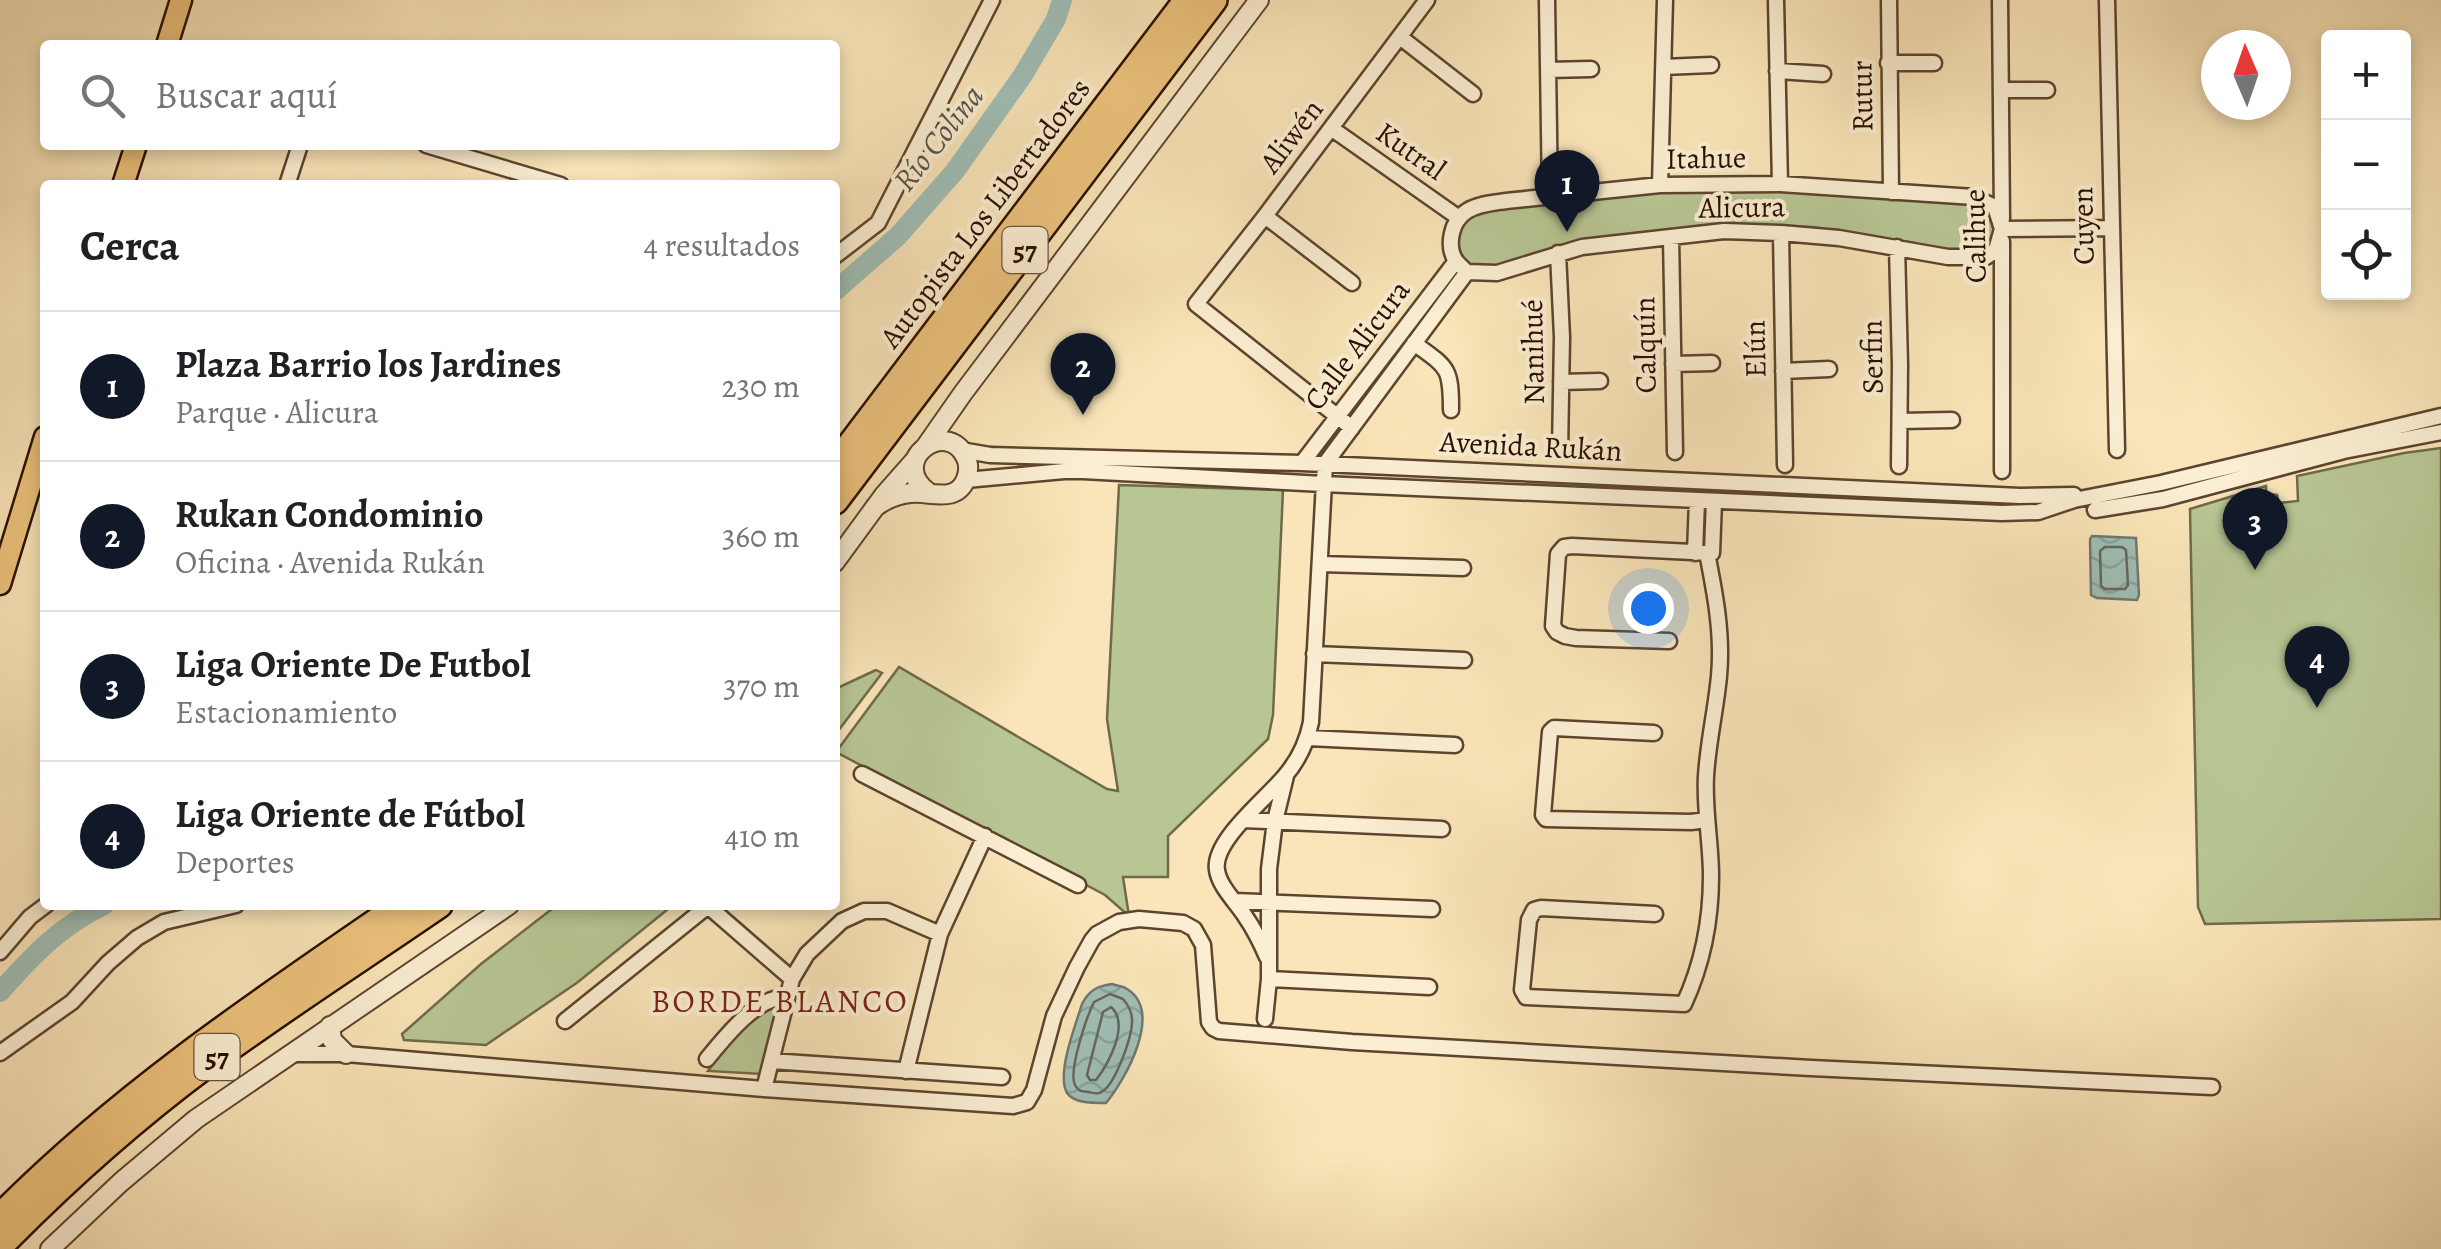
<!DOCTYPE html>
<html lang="es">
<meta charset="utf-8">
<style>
body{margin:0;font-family:Alegreya,serif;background:#f2f2f2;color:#202124}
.controls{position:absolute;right:30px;top:30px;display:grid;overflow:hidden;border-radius:10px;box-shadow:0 5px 15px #0003}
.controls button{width:90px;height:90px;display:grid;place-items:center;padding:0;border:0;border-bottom:2px solid #e0e0e0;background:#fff;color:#202124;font:50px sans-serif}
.compass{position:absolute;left:2201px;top:30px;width:90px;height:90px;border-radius:50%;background:#fff;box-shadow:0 5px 15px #0003;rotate:358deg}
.you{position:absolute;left:1648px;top:608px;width:35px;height:35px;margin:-25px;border:8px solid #fff;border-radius:50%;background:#1a73e8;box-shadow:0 0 0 15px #1a73e833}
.badge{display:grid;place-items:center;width:65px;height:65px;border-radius:50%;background:#111827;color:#fff;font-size:32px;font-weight:700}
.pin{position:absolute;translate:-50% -82px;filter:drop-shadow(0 2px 5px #0008)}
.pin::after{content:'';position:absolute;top:52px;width:35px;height:30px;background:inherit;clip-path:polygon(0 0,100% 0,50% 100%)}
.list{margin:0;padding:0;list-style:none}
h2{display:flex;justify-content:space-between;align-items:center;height:130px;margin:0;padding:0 40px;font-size:42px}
h2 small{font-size:32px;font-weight:400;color:#757577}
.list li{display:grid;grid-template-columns:65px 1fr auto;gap:30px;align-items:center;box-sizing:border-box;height:150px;padding:0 40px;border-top:2px solid #e0e0e0}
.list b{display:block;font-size:38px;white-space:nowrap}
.list p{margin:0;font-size:32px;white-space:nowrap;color:#757577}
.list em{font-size:32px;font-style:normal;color:#757577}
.icon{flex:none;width:55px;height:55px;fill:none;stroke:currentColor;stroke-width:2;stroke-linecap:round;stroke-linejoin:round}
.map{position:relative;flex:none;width:2441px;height:1249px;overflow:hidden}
.search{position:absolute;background:#fff;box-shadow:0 5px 15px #0003;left:40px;top:40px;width:800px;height:110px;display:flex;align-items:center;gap:25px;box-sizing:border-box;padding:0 35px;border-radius:10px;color:#757577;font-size:38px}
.panel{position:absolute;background:#fff;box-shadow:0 5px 15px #0003;left:40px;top:180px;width:800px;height:730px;border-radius:10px}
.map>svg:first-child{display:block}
.green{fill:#b8c694;stroke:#706a4a;stroke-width:2.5}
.water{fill:url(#water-waves);stroke:#70786d;stroke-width:2.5}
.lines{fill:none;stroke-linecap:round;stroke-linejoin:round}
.shore{stroke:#64665b;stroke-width:2.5}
.river{stroke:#9fbeb6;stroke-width:20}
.minor-casing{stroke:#5d442e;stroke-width:19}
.tertiary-casing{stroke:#5d442e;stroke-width:22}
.primary-casing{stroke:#290e00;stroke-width:25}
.motorway-casing{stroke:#290e00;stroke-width:30}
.minor{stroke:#fbeed2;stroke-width:14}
.tertiary{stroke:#fbeed2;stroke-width:18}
.primary{stroke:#ecc27c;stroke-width:20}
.motorway{stroke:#ecc27c;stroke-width:25}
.labels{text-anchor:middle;stroke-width:8;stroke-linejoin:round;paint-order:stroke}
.shield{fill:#fbeed2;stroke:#68513f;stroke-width:2.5}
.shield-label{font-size:28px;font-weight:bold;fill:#290e00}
.street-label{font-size:30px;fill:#290e00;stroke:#fbeed2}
.water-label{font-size:32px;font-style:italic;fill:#585449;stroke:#fbeed2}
.neighbourhood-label{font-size:32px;letter-spacing:2.5px;fill:#7a1f14;stroke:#fbeed2}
</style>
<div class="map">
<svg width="2441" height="1249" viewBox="0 0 2441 1249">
<defs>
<pattern id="water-waves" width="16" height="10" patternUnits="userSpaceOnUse" patternTransform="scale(2.5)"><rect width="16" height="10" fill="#9fbeb6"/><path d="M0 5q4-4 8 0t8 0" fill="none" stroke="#89a29b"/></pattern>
</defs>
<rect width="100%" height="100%" fill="#f9e5b9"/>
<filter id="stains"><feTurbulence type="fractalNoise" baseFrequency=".002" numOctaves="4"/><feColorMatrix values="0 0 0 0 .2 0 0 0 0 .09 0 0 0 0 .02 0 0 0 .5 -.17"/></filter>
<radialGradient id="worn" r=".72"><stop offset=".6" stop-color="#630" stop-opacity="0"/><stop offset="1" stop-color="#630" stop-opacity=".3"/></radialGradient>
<!-- green -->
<path class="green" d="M1857,189L1933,194L1991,207L1997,236L1985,249L1951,252L1909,242L1812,227H1718L1491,269C1484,268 1475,268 1469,264C1451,253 1450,222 1471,213C1484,208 1517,207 1532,204C1639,188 1749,191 1857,189Z
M2441,448V919L2205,924L2198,907L2190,509L2266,486V494L2277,495L2279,503L2298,501L2297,476L2404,453Z
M1119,485L1283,490L1273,715L1268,739L1168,836V877H1123L1129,916L1105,895L836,752L899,667L1107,789L1118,791L1107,719Z
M876,670L882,673L835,735V689Z
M557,905H673L578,982L486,1045L404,1040L402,1034L481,964Z
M776,1003H781L762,1074L708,1071L738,1030Z"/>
<!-- water -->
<path class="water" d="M2092,536L2136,538L2139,595L2137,600L2097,598L2091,595L2090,539Z
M1112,984C1117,986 1123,986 1127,989C1164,1012 1125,1080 1106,1103C1094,1103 1075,1104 1067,1093C1056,1074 1076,1024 1082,1004C1089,990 1098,986 1112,984Z"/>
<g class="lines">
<!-- shore -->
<path class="shore" d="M2105,547H2122L2126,550L2128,585L2125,589H2105L2101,586L2100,551Z
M1110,994L1123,999C1128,1005 1132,1011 1132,1019C1133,1035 1116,1082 1103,1091C1098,1095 1094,1093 1088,1092C1082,1091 1079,1092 1075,1085C1068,1071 1087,1016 1094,1002Z
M1111,1007C1130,1024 1109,1063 1096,1080H1090L1087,1075L1103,1012Z"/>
<!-- river -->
<path class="river" d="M835,291L898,236L955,171L1023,75L1056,19L1062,0
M0,992C32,956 60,926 104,905"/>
<defs>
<path id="minor" d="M1547,0L1550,197
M1776,0L1780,184
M1889,0L1891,192
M2000,0L2002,219
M2107,0L2117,450
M1400,37L1473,94
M1888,63H1934
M1663,67L1711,65
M1548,70L1591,69
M1777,71L1823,74
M2001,90H2047
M1331,128L1459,218
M426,145L561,185
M287,185L300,145
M1660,185L1665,0
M1265,216L1352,283
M2002,229L2111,228
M1781,233L1785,465
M1671,237L1675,452
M1897,247L1900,365L1899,466
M1558,253L1562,337L1560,451
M835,256L878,223L992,0
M1467,272C1464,269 1459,265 1456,261C1446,246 1451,221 1467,211C1478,204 1493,203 1506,201L1660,185L1780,184L1974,197L1995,207L2002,229
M1467,272L1497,273L1582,247L1724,231L1781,233L1839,238L1948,257H1986L1996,250L2002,229
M1414,343C1448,368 1451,367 1451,410
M1673,364L1712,363
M1783,371L1829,369
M1561,382L1600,381
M1900,421L1952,420
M1352,428L1196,304L1265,216L1427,0
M961,450L990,455L1302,463L2020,496L2074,495
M1302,463L1456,261
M2002,471V241
M966,480L1064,471H1083L1323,484L2002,513L2038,512L2074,500L2161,483L2441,416
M2095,510L2163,499L2344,451L2441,432
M1695,553L1697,500
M1320,564L1463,568
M1669,641L1576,638L1565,636L1557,632L1553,626L1558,554L1564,547L1572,546L1712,553L1714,501
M1314,654L1464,660
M1654,733L1554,728L1550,732L1543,815L1546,819L1691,822L1707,820
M1308,738L1455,745
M862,774L1078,885
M1243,820L1442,829
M1235,901L1432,909
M708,906L792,979
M1655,914L1541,908L1534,910L1529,920L1522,990L1526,997L1684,1004C1702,965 1711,920 1711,876C1711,843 1704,809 1706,776C1708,742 1716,709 1719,676C1723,635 1715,593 1707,553
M0,952L30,917L46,905
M1267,957C1261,943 1254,929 1245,916C1236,902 1219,886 1217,870C1212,841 1267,798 1284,777C1298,761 1307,742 1311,722L1325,464L1467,272
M1269,979L1429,987
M1265,1019L1269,979V869L1275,821L1286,776
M565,1021L709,905
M0,1053L72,1002L108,963L137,938L164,922L236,905
M290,1054H346L764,1089L1013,1106L1027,1102L1034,1090L1054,1016L1077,967L1092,940L1097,934L1119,922L1139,919L1183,923L1194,929L1203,945L1209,1022L1213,1028L1219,1031L1352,1042L1811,1068L2212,1087
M707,1059C725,1037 757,996 787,997
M771,1061L1002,1077
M906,1071L940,934L985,836
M764,1089L792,979L807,954L842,921L864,911H887L940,934"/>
<path id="tertiary" d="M926,446L963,393L1259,0
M875,507C886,499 897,494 911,493C931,491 956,504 966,479C969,471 969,463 965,456C946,418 887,461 928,492
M835,562L884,495L914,461
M330,1026L332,1040L346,1054
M50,1249L121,1182L196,1119L509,905"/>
<path id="primary" d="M167,45L181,0
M123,185L136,145
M0,584L45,437"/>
<path id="motorway" d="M835,465L1187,0
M835,501L1214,0
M0,1217C120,1095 261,1001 401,905
M0,1246C64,1181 132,1120 206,1065C282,1009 362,958 439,905"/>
</defs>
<!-- minor casing -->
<use href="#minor" class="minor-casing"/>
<!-- tertiary casing -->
<use href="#tertiary" class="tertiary-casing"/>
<!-- primary casing -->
<use href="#primary" class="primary-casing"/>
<!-- motorway casing -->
<use href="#motorway" class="motorway-casing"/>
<!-- minor -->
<use href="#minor" class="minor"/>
<!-- tertiary -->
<use href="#tertiary" class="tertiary"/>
<!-- primary -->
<use href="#primary" class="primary"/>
<!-- motorway -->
<use href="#motorway" class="motorway"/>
</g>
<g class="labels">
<!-- shield labels -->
<g class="shield">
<rect x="1002.5" y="227" width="45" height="46" rx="8"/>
<rect x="194.5" y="1034" width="45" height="46" rx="8"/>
</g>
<g class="shield-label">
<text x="1025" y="260">57</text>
<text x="217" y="1067">57</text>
</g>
<!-- street labels -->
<g class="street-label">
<text transform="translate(1862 96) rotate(-91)" y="10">Rutur</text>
<text transform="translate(1291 136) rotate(-53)" y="10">Aliwén</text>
<text transform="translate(1411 151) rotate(35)" y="10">Kutral</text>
<text transform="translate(1706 158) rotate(-1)" y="10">Itahue</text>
<text transform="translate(1742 207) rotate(-1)" y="10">Alicura</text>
<text transform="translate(985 213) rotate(-53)" y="10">Autopista Los Libertadores</text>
<text transform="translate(2083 226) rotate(-91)" y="10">Cuyen</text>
<text transform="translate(1975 236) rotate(-91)" y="10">Calihue</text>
<text transform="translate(1357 345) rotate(-53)" y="10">Calle Alicura</text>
<text transform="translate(1645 345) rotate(-91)" y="10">Calquín</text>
<text transform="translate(1755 349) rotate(-91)" y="10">Elún</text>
<text transform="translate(1533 352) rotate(-91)" y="10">Nanihué</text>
<text transform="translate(1872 357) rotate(-91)" y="10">Serfin</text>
<text transform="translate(1531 446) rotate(3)" y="10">Avenida Rukán</text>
</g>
<!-- water labels -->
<g class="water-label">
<text transform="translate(938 138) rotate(-52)" y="11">Río Colina</text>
</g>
<!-- neighbourhood labels -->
<g class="neighbourhood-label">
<text x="780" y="1012">BORDE BLANCO</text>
</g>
</g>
<rect width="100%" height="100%" filter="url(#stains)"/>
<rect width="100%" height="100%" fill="url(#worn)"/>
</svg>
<div class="controls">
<button>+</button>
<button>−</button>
<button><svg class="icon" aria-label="locate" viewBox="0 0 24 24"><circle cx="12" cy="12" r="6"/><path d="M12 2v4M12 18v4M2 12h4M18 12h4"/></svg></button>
</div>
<svg class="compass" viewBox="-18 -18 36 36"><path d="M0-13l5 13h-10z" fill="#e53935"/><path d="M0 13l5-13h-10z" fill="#757577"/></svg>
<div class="you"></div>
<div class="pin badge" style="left:1567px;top:232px">1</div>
<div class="pin badge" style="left:1083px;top:415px">2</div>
<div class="pin badge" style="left:2255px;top:570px">3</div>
<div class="pin badge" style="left:2317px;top:708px">4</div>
<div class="search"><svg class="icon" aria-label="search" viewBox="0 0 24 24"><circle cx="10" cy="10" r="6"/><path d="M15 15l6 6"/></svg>Buscar aquí</div>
<section class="panel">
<h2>Cerca<small>4 resultados</small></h2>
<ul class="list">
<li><span class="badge">1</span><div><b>Plaza Barrio los Jardines</b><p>Parque · Alicura</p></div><em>230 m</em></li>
<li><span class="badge">2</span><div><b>Rukan Condominio</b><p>Oficina · Avenida Rukán</p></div><em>360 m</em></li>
<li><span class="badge">3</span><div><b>Liga Oriente De Futbol</b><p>Estacionamiento</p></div><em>370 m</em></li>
<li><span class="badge">4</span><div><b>Liga Oriente de Fútbol</b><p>Deportes</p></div><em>410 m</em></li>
</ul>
</section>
</div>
